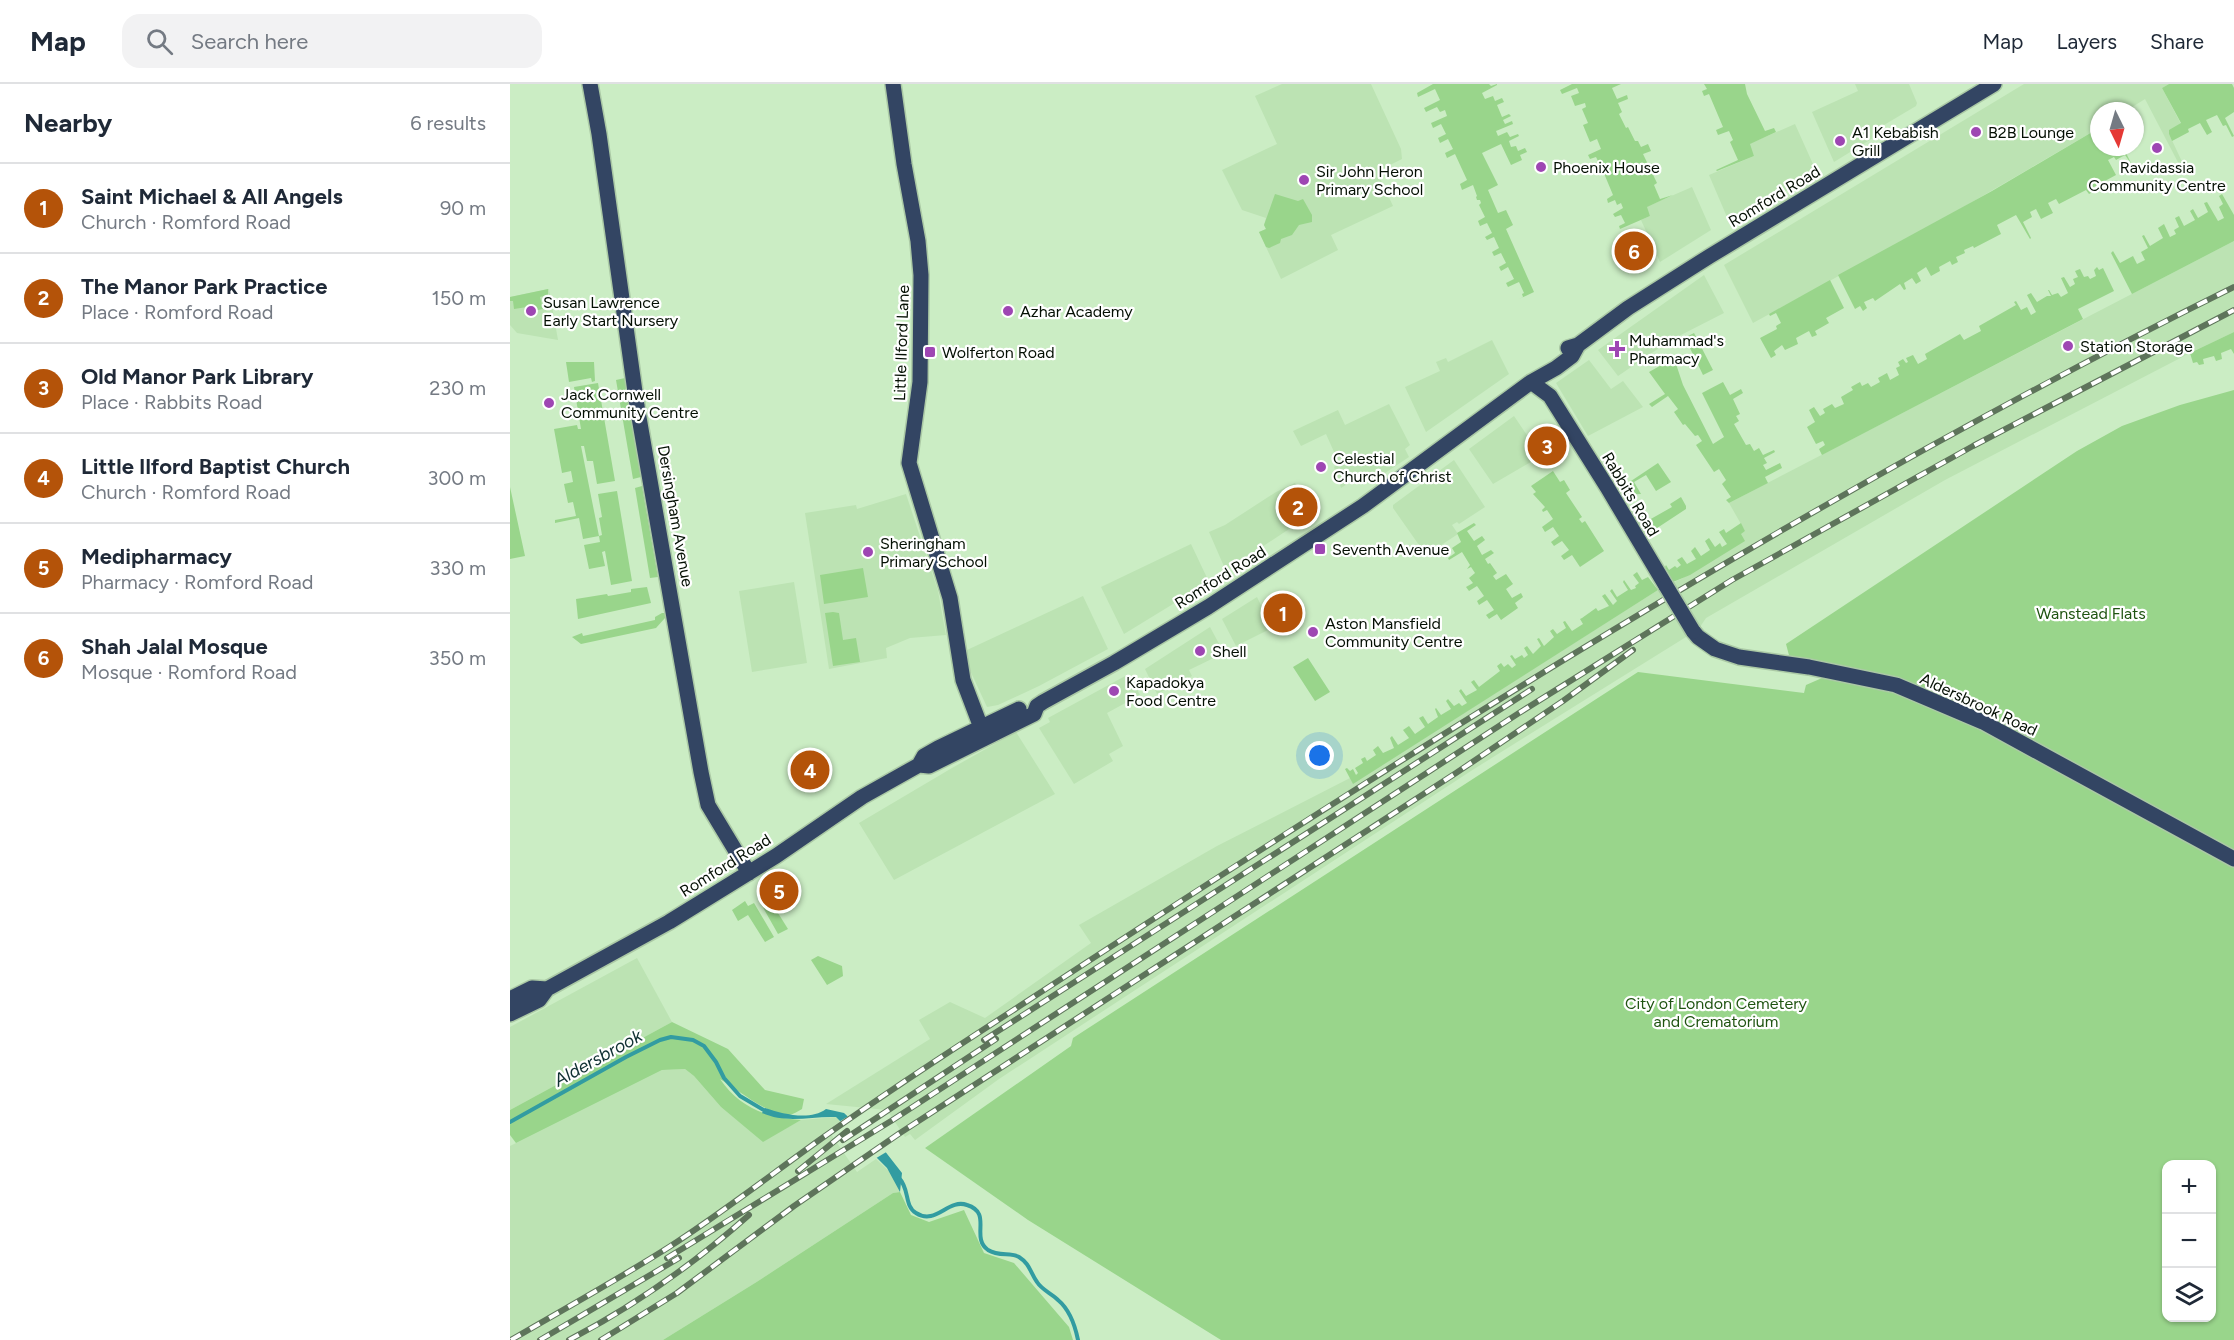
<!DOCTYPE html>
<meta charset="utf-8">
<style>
body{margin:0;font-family:Figtree,sans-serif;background:#f2f2f3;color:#1f2937}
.controls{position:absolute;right:18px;bottom:18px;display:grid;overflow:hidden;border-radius:12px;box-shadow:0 2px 4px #0004}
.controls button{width:54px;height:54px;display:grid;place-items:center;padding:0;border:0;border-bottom:2px solid #e0e1e3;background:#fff;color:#1f2937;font:30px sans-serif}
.compass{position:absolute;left:1580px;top:18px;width:54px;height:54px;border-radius:50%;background:#fff;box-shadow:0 2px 4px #0004;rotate:175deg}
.you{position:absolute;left:810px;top:672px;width:21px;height:21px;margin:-15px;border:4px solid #fff;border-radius:50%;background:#1a73e8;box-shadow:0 0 0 9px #1a73e833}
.badge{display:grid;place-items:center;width:39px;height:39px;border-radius:50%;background:#b45309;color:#fff;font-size:20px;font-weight:700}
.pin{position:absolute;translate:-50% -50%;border:3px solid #fff;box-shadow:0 2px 6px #0006}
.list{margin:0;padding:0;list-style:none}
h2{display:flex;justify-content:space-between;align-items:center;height:78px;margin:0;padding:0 24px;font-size:26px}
h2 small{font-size:20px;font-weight:400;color:#747a83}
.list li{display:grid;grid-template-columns:39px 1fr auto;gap:18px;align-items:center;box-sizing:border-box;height:90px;padding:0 24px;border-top:2px solid #e0e1e3}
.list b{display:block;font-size:22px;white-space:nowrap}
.list p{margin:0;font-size:20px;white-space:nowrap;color:#747a83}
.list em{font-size:20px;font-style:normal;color:#747a83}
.icon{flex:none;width:33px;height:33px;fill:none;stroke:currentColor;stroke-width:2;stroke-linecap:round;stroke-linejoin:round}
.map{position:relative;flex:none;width:1724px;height:1256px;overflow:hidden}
header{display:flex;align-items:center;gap:36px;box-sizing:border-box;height:84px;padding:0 30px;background:#fff;border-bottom:2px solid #e0e1e3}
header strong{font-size:28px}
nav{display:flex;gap:33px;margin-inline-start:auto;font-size:21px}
.search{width:420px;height:54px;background:#f2f2f3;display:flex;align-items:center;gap:15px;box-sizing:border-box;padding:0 21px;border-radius:18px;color:#747a83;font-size:22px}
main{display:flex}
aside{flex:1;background:#fff}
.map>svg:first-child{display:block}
.built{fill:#bce3b3}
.green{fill:#99d58b;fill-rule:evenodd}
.water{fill:#329ca1}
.pier{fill:#cbedc4}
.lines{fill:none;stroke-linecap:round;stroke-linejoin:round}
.stream{stroke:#329ca1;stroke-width:4}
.major-casing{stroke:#abc9a5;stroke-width:18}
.major{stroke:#334563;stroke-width:15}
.rail-casing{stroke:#5e745b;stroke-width:6}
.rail{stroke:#fff;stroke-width:4;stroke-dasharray:11;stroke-linecap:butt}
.major-bridge-casing{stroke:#abc9a5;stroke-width:18;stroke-linecap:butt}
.major-bridge{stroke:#334563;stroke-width:15}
.poi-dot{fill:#9e46b3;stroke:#fff;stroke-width:2}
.labels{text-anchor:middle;stroke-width:4.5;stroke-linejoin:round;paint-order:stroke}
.poi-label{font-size:16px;fill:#040f03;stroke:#fff;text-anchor:start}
.street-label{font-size:16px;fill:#040f03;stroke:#fff}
.park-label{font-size:16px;fill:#1f5411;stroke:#fff}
.water-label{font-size:18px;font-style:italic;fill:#113133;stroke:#fff}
</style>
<header>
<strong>Map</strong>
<div class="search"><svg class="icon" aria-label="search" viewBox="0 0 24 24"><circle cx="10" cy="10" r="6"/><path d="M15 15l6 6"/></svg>Search here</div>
<nav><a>Map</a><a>Layers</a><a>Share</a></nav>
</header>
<main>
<aside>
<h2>Nearby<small>6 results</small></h2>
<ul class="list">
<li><span class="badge">1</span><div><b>Saint Michael &amp; All Angels</b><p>Church · Romford Road</p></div><em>90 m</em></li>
<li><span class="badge">2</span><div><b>The Manor Park Practice</b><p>Place · Romford Road</p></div><em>150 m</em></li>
<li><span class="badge">3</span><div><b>Old Manor Park Library</b><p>Place · Rabbits Road</p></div><em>230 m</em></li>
<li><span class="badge">4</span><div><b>Little Ilford Baptist Church</b><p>Church · Romford Road</p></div><em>300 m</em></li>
<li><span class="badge">5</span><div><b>Medipharmacy</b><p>Pharmacy · Romford Road</p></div><em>330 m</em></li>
<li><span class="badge">6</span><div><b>Shah Jalal Mosque</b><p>Mosque · Romford Road</p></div><em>350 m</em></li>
</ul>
</aside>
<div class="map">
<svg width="1724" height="1256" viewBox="0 0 1724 1256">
<rect width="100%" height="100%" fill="#cbedc4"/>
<!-- built -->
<path class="built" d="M772,0H861L891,65L892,75L880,81L882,86L869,92L883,122L821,151L828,166L771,195L749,148L756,145L754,141L756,134L732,126L712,86L767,60L745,12Z
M1345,0H1399L1407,19L1406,22L1374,41L1376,46L1324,78L1302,28L1348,7Z
M1514,0H1659L1652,4L1671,40L1659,50L1675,84L1672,86L1635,15L1616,27H1589V44L1438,132L1243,239L1214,181Z
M1285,40L1307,89L1220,140L1199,91L1244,72L1239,60Z
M1182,103L1201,146L1150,178L1131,136L1140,132L1136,123Z
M1724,157V248L1680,269L1435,396L1196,534L1190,543L1176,553L964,685L489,995L405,1056L400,1050L395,1053L377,1026L316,1020L420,955L409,936L440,918L475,934L581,859L569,841L707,762L840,694L843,699L1148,506L1173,494L1234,457L1230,450L1235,447L1219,419Z
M1194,191L1214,229L1169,252L1157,255L1158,258L1108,292L1088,266Z
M39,205L48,256L7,249L0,241V213Z
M982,256L999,290L916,348L895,303L930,287L926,278L936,274L938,278Z
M1079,276L1101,305L1113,297L1133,323L1078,352L1046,299Z
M879,320L900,361L895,365L899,373L863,397L857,387L831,404L824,383L829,379L816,350L791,362L783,347L828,326L835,341Z
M1004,332L1031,372L983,400L959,365Z
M944,376L975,423L949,440L947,438L942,441L948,450L916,471L883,424V421Z
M785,399L800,431L716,487L699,448L715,441L766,408Z
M396,410L428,507L436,551L400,554L376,564L377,574L319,585L295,429L346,421L347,425Z
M681,460L699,498L614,550L591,503Z
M284,498L297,579L242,588L229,507Z
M573,512L598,565L529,602L488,621L477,623L458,582L457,566Z
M747,513L762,544L726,562L712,535Z
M700,543L714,569L679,586L682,592L647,610L635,585Z
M617,591L620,592L630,611L597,629L613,662L599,670L603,677L564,700L529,644L540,638L538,634Z
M506,648L545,710L384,796L349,739L442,684Z
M127,874L162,938L0,1026V943Z
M175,985L184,992L211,1023L253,1057L291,1036L326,1033L331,1037L318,1046L347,1088L366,1075L381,1089L390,1108L383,1109L245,1199L153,1256H0V1062L152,986Z"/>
<!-- green -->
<path class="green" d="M923,0H979L981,2L987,0V1L972,9L975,15L983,12L985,17L992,14L994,18L987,21L992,33L999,30L1001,32L993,36L995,40L1002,37L1003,40L986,47L988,52L997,48L1000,53L1008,50L1009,52L999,57L1001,63L1006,62L1008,67L1015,64L1017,68L1010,71L1012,76L1001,81L991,60L972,69L988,101L978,106L988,129L996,126L1003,141L996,145L1024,208L1009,215L1013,213L1012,210L1014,209L1009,198L998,203L996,199L1004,195L998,183L991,187L989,183L996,179L991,169L984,172L982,168L989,164L984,153L977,156L975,153L982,149L977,139L970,142L968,137L975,133L969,121L971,119L970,116H967L966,113L967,112L963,101L952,106L950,100L957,96L945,70L937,74L935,69L943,65L938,55L930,59L928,54L936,50L931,40L923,44L921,39L937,32L935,26L930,28L927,23L916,28L914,24L930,16L925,5L908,13L907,9Z
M1062,0H1111L1102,4L1107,15L1117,11L1118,15L1108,19L1112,28L1109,30L1116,44L1118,43L1125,57H1128L1131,63L1138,60L1141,67L1133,70L1147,99L1144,101L1150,115L1163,111L1137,123L1140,132L1110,145L1109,142L1115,139L1111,131L1105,133L1103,130L1113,124L1111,119L1107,121L1105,116L1098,119L1097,115L1103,111L1093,87L1086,90L1084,86L1091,83L1086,73L1080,75L1078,71L1091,65L1087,55L1080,58L1073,41L1078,39L1072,25L1076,23L1075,19L1065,22L1061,12L1069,9L1067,4L1052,10L1050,6Z
M1194,0H1235L1237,10L1255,47L1264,44L1266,48L1240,60L1244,72L1207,87L1206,86L1228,76L1220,58L1223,56L1219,47L1208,51L1206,46L1213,43L1199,10L1194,12L1192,7L1197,5Z
M1659,0H1722L1724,4V28L1715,34L1724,52L1722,53L1716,41L1713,42L1707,31L1696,36L1702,48L1697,51L1690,39L1678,45L1679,48L1662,57L1659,50V46L1671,39L1652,4Z
M1589,44V63H1613L1622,81L1615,71L1606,76L1604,73L1598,76L1606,91L1582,104L1583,108L1579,110L1576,106L1549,120L1546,115L1538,119L1543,129L1531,135L1526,125L1520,128L1522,133L1513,138L1521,154L1520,155L1506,131L1487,141L1491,150L1464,164L1463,162L1454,166L1455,169L1446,173L1448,178L1442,181L1440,177L1429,183L1430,187L1421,192L1416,183L1407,189L1411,197L1406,200L1402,194L1394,199L1396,205L1394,206L1390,200L1365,217L1363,214L1354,218L1357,224L1353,227L1350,222L1345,225L1328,191L1482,107Z
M765,110L788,117L793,115L802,131V138L789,141L782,151L771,155L770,159L759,164L756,163L749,148L756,145L754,141Z
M1712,110L1724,131V157L1622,210L1601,169L1603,167L1610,179L1623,172L1627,180L1635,176L1631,168L1638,164L1632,152L1634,151L1640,162L1653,154L1648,144L1654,140L1660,153L1666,150L1664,146L1669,143L1665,134L1669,132L1674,142L1685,136L1680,127L1683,125L1688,134L1698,128L1694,119L1697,118L1708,137L1714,134L1709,123L1713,120L1709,112Z
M1587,183L1589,186L1593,184L1604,207L1568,225L1573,235L1312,371L1309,365L1315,361L1313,357L1306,360L1297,343L1305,338L1299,326L1304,323L1310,332L1315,329L1313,325L1322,320L1325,324L1334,320L1331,313L1343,306L1341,303L1350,298L1352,302L1358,299L1361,303L1370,298L1368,294L1377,289L1380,296L1389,291L1386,284L1390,282L1388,278L1393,275L1396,279L1398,278L1396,274L1403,271L1408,280L1417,275L1415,270L1450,250L1454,256L1471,247L1469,242L1506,221L1504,218L1506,217L1511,226L1517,223L1521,231L1526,228L1517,211L1521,209L1527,218L1537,212H1541L1538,206H1539L1542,211L1548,209L1551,213L1558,209L1551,194L1554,193L1560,203L1565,200L1563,195L1568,193L1565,187L1570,185L1574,193L1578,192L1580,195L1586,192L1584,186Z
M1320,196L1334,224L1316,234L1319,239L1305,247L1307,251L1302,253L1299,247L1286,254L1288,260L1275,266L1272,261L1264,267L1266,271L1261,274L1250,254L1267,245L1266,242L1271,239L1266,229L1260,232L1259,230Z
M38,205V211L30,213L33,225L18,228L17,223L4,225L3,217H0V213Z
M1724,248V270L1721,265L1711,269L1712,275L1706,277L1704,272L1693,275L1694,280L1689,281L1687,278L1683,279L1680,269Z
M1184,249L1203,286L1193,291L1178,260V252Z
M1164,274L1173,301L1203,360L1214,353L1192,309L1213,298L1220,311L1231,305L1233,309L1223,315L1230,330L1226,332L1229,337L1224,340L1236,361L1240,360L1244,367L1249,364L1253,371L1264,366L1265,368L1254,374L1257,379L1253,381L1256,386L1270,379L1272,384L1255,393L1258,399L1219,419L1216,416L1221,413L1212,400L1216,396L1209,385L1204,388L1186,361L1192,357L1188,351L1185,352L1175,340L1173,341L1164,328L1168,325L1158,312L1142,323L1139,320L1155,310L1139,288Z
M56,278H84L85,297L82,298L81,294L59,298Z
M115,294L131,393L123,395L106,296Z
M88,299L105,397L87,400L83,377H77L74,362H71L89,452L92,451L89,434L92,433L88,410L107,407L122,497L101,501L95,467L92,468L95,482L79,485L74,461L90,458L89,452L73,455L69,434L45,439V436L66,432L63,418L58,419L54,400L63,398L61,387L52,389L44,345L67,341L68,345H71L64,303Z
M1724,306V771L1478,634L1280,575L1276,560L1567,367L1612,342L1670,321Z
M1148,379L1161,398L1146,407L1136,391L1124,398L1131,410L1113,411L1109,405Z
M1043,387L1050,398L1054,396L1060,406L1056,409L1072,433L1069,435L1072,439L1075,437L1094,467L1070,483L1062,471L1054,476L1051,472L1059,466L1052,457L1044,462L1041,458L1049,452L1043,443L1035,448L1032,443L1043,435L1037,426L1033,428L1032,426L1035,423L1023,410L1026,408L1021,402Z
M132,402L148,493L140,494L125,404Z
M0,403L15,472L0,475Z
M1171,413L1176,422V425L1138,450L1135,449L1124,429L1132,425L1139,436L1162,423L1160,420Z
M964,439L966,441L957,447L964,457L972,452L975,456L967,462L972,471L981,466L984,469L975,475L978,480L980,479L987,489L983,492L986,496L996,490L1003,500L996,505L1002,514L1011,509L1013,513L1005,519L1008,524L991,536L987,530L979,535L976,531L984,526L977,516L969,521L967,517L974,512L967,502L959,507L956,503L963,499L959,494L965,489L961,483L957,485L960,481L952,468L939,476L938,474L945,469L942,464L951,458L947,449Z
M1231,439L1235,447L1231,450L1235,457L1180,491L1163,498L1155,483L1156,481L1159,486L1165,482L1167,484L1171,481L1167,476L1172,473L1177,480L1186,475L1181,467L1185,463L1191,472L1200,466L1195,457L1199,454L1205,463L1210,459L1212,463L1217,460L1209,448L1214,445L1216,449Z
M353,484L358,513L314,520L310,491Z
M1127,488L1132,496L1138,493L1148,506L843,700L835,685L837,684L840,687L843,685L846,691L848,689L845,684L853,679L851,675L855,673L857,677L866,671L863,666L868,662L873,669L884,664L880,654L882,652L888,661L899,654L893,646L899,642L905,650L915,643L909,634L913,632L918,640L928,633L925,625L926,624L931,631L941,625L936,617L938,615L944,622L949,619L952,622L957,619L949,607L951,605L956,612L967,606L961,598L964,596L969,603L990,587L987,582L991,579L994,583L998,580L1002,584L1006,581L1000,572L1002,571L1005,575L1012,571L1014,574L1018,571L1014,564L1017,562L1023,570L1031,562L1027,555L1029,554L1034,562L1044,553L1040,547L1043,545L1047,550L1056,544L1053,538L1055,537L1062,547L1073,540L1070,535L1072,534L1086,524L1088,527L1099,522L1092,512L1095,510L1103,521L1107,517L1100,507L1102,505L1107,513L1118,506L1113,498L1114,496L1121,506L1126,504L1125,502L1129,499L1123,491Z
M137,503L141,519L68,535L66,515L97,510L98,512L121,508V505Z
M323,528L329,529L333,556L346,554L350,578L323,582L315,529Z
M152,529H155V534L146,544L71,560L62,553L72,549L73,552L145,536V533Z
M798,574L820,608L805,617L783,583Z
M1128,588L1294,609L1296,601L1312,594L1335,596L1388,608L1452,634L1724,780V1256H711L518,1136L415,1064L561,962L563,954ZM1656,1080H1702V1234H1656Z
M259,815L262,820L264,819L269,828L268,829L278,845L268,850L251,820Z
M235,817L238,822L244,819L264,853L255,858L238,831L228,837L222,826Z
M308,872L332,882L333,892L317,901L301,876Z
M162,938L218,965L255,1006L294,1015L292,1025C288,1027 284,1030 279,1031C257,1031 229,1006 210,995C230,1024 257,1034 291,1036L253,1058L211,1023L184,992L175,985L152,986L6,1059L0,1051V1026Z
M390,1108L401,1131L419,1138L454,1126L474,1169L504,1179L559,1243L563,1256H153L245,1199L383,1109Z"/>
<!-- water -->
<path class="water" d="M255,1024C273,1030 300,1037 316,1025L334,1029L374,1066L392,1089L390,1108L377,1084L326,1033C301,1032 277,1040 252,1029Z"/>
<!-- pier -->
<path class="pier" d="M340,1031L376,1064L378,1067L363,1076L329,1038Z"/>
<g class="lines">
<!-- stream -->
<path class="stream" d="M0,1038L116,973L150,956L161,953L183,956L194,962L206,978L214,994L230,1012L257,1028
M389,1094C400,1105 394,1122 406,1129C426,1142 438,1114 457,1121C483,1129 460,1153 478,1166C489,1173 501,1168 509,1173C520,1180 520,1188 527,1198C532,1206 541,1209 548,1216C560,1226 565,1241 568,1256"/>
<defs>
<path id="major" d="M80,0L89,50L127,322L191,688L198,721L239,789
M383,0L394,80L408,157L411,191L410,298L399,379L440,514L453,596L475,654
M1058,264L1068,261L1118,224L1200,172L1484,0
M1021,298L1040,312L1097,403L1156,502
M1183,547L1188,553L1205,565L1229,573L1299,583L1386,601L1473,638L1724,775
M409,681L419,682L524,630L527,622L533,618L604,579L698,523L853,422L1021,298L1046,284L1062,272L1068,261
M0,915L22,904L37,905
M0,930L29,916L37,905L159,838L266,772L352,713L409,681L414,672L428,664L509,625"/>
</defs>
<!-- major casing -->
<use href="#major" class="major-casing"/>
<!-- major -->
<use href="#major" class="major"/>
<defs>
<path id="rail" d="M474,956L1022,605
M333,1056L486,955
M288,1087L337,1047
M157,1174L381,1037L1009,629L1222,496L1463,362L1724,226
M1,1256C54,1225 107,1196 159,1163C210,1130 258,1093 308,1057C371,1012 437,969 502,927C898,668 1299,413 1724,203
M30,1256L169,1174
M59,1256C124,1222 184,1180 239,1131
M91,1256L167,1209L284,1122L390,1049L946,689L1053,617L1123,566"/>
</defs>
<!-- rail casing -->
<use href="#rail" class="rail-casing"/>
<!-- rail -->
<use href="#rail" class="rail"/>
<defs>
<path id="major-bridge" d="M1156,502L1183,547"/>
</defs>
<!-- major-bridge casing -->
<use href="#major-bridge" class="major-bridge-casing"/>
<!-- major-bridge -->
<use href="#major-bridge" class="major-bridge"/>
</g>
<!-- markers -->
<g class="poi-dot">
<circle cx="1466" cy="48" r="6"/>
<circle cx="1330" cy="57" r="6"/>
<circle cx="1647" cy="64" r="6"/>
<circle cx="1031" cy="83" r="6"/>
<circle cx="794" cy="96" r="6"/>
<circle cx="21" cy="227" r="6"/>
<circle cx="498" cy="227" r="6"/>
<circle cx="1558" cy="262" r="6"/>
<path d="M1104 256h6v6h6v6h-6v6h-6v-6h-6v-6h6z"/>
<rect x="414" y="262" width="12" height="12" rx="3"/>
<circle cx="39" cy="319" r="6"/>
<circle cx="811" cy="383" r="6"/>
<rect x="804" y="459" width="12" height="12" rx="3"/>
<circle cx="358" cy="468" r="6"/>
<circle cx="803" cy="548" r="6"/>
<circle cx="690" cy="567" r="6"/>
<circle cx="604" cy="607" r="6"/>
</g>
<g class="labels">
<!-- poi labels -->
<g class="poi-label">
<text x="1342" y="54">A1 Kebabish<tspan x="1342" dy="18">Grill</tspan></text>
<text x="1478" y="54">B2B Lounge</text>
<text x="1043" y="89">Phoenix House</text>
<text x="1647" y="89" text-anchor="middle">Ravidassia<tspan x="1647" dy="18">Community Centre</tspan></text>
<text x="806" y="93">Sir John Heron<tspan x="806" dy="18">Primary School</tspan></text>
<text x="33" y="224">Susan Lawrence<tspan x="33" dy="18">Early Start Nursery</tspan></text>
<text x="510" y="233">Azhar Academy</text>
<text x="1119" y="262">Muhammad's<tspan x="1119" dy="18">Pharmacy</tspan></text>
<text x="1570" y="268">Station Storage</text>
<text x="432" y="274">Wolferton Road</text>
<text x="51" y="316">Jack Cornwell<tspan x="51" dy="18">Community Centre</tspan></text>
<text x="823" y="380">Celestial<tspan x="823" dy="18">Church of Christ</tspan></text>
<text x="370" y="465">Sheringham<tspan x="370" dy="18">Primary School</tspan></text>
<text x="822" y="471">Seventh Avenue</text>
<text x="815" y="545">Aston Mansfield<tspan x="815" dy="18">Community Centre</tspan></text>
<text x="702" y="573">Shell</text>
<text x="616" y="604">Kapadokya<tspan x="616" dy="18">Food Centre</tspan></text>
</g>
<!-- street labels -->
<g class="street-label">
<text transform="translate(1264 112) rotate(-31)" y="6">Romford Road</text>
<text transform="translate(391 259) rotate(-88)" y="6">Little Ilford Lane</text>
<text transform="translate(1121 410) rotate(59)" y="6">Rabbits Road</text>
<text transform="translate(166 432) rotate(80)" y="6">Dersingham Avenue</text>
<text transform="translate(710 493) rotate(-32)" y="6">Romford Road</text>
<text transform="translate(1469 620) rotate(25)" y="6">Aldersbrook Road</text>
<text transform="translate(215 781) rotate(-32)" y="6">Romford Road</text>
</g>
<!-- park labels -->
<g class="park-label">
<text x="1581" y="535">Wanstead Flats</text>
<text x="1206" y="925">City of London Cemetery<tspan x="1206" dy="18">and Crematorium</tspan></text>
</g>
<!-- water labels -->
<g class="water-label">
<text transform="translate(88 974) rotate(-29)" y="6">Aldersbrook</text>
</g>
</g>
</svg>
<div class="controls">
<button>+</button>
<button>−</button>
<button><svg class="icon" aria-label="layers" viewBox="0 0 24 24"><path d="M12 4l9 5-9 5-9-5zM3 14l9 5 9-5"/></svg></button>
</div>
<svg class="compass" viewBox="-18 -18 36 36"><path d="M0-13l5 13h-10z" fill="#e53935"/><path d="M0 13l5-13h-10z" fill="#747a83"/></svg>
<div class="you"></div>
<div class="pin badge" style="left:773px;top:529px">1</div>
<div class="pin badge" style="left:788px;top:423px">2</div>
<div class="pin badge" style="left:1037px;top:362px">3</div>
<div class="pin badge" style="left:300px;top:686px">4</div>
<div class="pin badge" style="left:269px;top:807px">5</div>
<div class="pin badge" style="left:1124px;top:167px">6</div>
</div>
</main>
